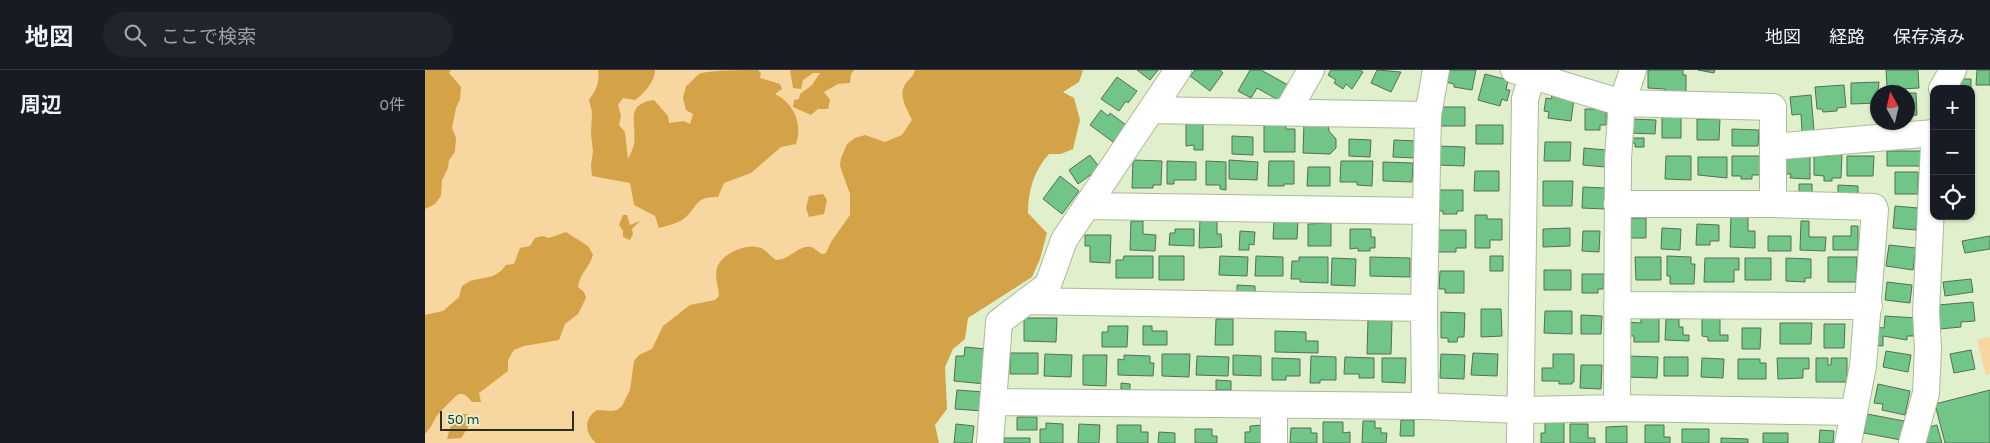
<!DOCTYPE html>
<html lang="ja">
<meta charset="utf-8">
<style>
body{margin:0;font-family:Karla,"Noto Sans JP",sans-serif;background:#20242c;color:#f1f3f6}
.controls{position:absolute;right:15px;top:15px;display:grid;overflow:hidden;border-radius:10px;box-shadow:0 1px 4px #0004}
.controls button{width:45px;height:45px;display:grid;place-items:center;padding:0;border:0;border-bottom:1px solid #363941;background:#171b24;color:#f1f3f6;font:25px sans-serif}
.compass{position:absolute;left:1445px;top:15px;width:45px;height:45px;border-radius:50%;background:#171b24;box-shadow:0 1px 4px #0004;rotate:352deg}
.scale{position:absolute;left:15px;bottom:12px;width:134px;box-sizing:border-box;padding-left:5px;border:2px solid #292f22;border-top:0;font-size:14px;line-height:18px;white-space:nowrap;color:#292f22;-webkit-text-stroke:4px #e0f0cd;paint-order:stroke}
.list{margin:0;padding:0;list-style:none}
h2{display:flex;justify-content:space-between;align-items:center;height:65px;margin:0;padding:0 20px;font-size:21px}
h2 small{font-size:16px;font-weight:400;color:#9ea1a6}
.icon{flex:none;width:28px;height:28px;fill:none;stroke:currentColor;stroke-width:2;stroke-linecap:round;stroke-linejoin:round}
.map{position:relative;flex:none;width:1565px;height:373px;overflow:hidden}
header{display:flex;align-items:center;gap:30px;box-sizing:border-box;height:70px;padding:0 25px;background:#171b24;border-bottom:1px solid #363941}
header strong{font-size:24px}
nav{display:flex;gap:28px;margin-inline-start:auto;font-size:18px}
.search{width:350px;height:45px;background:#20242c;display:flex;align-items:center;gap:12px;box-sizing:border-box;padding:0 18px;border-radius:28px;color:#9ea1a6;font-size:19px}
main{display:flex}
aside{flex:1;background:#171b24}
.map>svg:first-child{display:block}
.green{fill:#f7d69f}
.forest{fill:#d4a247}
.building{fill:#71c687;stroke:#526f58}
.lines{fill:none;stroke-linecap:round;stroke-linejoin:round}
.minor-casing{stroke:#abba99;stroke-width:28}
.minor{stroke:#fff;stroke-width:26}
</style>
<header>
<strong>地図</strong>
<div class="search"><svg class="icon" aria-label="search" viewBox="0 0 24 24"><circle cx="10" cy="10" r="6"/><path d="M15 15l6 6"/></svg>ここで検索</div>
<nav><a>地図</a><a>経路</a><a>保存済み</a></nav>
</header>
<main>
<aside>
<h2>周辺<small>0件</small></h2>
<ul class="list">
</ul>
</aside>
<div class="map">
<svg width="1565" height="373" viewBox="0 0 1565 373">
<rect width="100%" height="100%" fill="#e0f0cd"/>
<!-- green -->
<path class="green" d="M0,0H523L473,182L240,373H0Z
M1565,267V304L1561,305L1552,270Z"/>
<!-- forest -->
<path class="forest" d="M0,0H26L24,3L36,17L35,29L31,38L27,58L31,68L30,82L24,90L23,98L17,110L16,126L10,134L0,139Z
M173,0H230C230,11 219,24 210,30L198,28L193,35L196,45L194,55L200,62L203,89C205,85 208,79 209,74C212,54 199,34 229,30L243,46L244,53L259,51L265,54L268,44L261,40L258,28L261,16C266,13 271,5 276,3C294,0 315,0 333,0L336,3L335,8L355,14L357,19L350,24C369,33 378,55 371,74L356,77L326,103L299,113L293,127C268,126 273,139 257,150C250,154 241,156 234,158L230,146L209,135L205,113L167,106L166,95L168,81L166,64L167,42L164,30C171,20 175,13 173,0Z
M365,0H429L426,4L425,13L413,14L399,22L405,30L403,39H393L386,45L368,37L369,30L374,29L375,24L387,15L395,3H388L378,10L376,19L368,18Z
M490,0H658L654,12L638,22L649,28L655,50L648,79L636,84H624C609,100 603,121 603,143L622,163L615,189L607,207L543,248L540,269L528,279L520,297L522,339L510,355L514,373H171C160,363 158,349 172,340L187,341L192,340L197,336L205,320L209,291L214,285L227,279L238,256L265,235L290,230L294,226C294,217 289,207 292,198C296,184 322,172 336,178C342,181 346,187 351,190C365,190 374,174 386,177C390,178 393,182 397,184L401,183L406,172L425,145V124L415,96L416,88L422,74L430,68L440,65L460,72L477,65L487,50C482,39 472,25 481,13C484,9 489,6 490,0Z
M398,124L402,130L399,144L384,147L381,138L384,126Z
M198,145H202L205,155L215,151L207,159L208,164L205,170L198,167V161L194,155Z
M141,162L163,176L168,185C165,197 154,204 153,217L159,222L161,228L153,244L140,254L134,270L99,276L89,280L83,290V301L54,323L56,332H47C43,328 40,323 34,324C32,324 12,345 11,347C7,354 6,358 0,364V245L18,241L34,227L37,216L45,211L68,206L76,201L81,195L89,194L95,178L105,176L110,168L117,166L124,168Z
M37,344H43L44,356L36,368L22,369L27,351Z"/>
<!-- building -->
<path class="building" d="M712,0H733L725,10Z
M770,0H795L798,3L785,21L765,6Z
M825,0H836L863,15L855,31L832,18L826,28L813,21Z
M906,0H935L938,2L927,19L921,14L918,19L909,13L911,10L903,5Z
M952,0L976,2L966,22L946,13Z
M1023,0H1051L1047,20L1029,17V14L1020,12Z
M1223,0H1258V5H1261V25L1240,24V19L1223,18Z
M1273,0H1290L1289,3Z
M1461,0H1493L1494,18L1475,19V16L1462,17Z
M1552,0H1565V15H1551Z
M1060,4L1083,10L1081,20H1085L1082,31L1077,29L1075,36L1053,30Z
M692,7L712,21L703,33L701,31L694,41L676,29Z
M1533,9H1546V19H1533Z
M1454,12L1452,33L1426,34V13Z
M1419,15L1421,37L1412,38V41L1398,42L1397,39H1392L1390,17Z
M1482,23H1491L1492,45L1482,46Z
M1127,25L1149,29L1146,51L1123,48L1124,42L1119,41L1121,28L1126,29Z
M1386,25L1389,61L1377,62L1376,44L1367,45L1365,27Z
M1016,37H1040V56H1016Z
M1160,39H1181V55H1175V60H1160Z
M676,40L683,46L685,43L701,55L688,72L665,55Z
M1237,47H1256V68H1237Z
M1206,49L1231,50L1230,64L1205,63Z
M1272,49H1295L1294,70H1272Z
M879,52H903L904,61L911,69V78L905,84L878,83Z
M761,54H778V80H769V75L761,76Z
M839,55H861V59H870V82H839Z
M1051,55H1078V74H1051Z
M1307,59L1334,60L1333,76H1307Z
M807,66L828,67V85L807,84Z
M1207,68H1219V77H1210V73H1206Z
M924,69L946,70L945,87L924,86Z
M969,70L991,71L990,88L968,87Z
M1120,72H1146L1145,91H1119Z
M1013,76L1040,77L1039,96L1013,95Z
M1159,78L1181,80L1180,97L1158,95Z
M1462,81H1497V96H1462Z
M1405,83L1417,84L1416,108H1407V111H1399V106L1389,105V86H1405Z
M665,85L675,98L653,114L644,100Z
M1360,85L1385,86V109L1365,108L1366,104H1360Z
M1241,86H1266V110L1240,109Z
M1307,86H1335V105H1327V109H1316V106H1307Z
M1422,86H1449L1448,106H1422Z
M1273,87H1302V108L1273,105Z
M708,90L737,91L736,115H728V118H707Z
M804,90L833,92L832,110L804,109Z
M742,91L771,92V110H749V114H742Z
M781,91L801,92V120L795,119V115H781Z
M844,91H869V114H859V116H843Z
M916,91H948L947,116L932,115V112H915Z
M958,92L988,93L987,112L958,111Z
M883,97H905V116H882Z
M1050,101H1074V121H1049Z
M1470,102H1493V124H1470Z
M635,106L654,121L637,144L618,129Z
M1118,111H1148L1147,136H1118Z
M1374,114H1387V125L1374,123Z
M1413,115L1433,116V126H1413Z
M1158,117L1180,118V139L1157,138Z
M1012,120H1038V141H1032V144H1018V141H1012Z
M1470,136L1493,138L1491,160L1468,158Z
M1306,144H1323V161H1330V178L1305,177Z
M1050,145H1062V149H1077V170H1065V178H1050Z
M775,147H792V164H796L797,177L774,178Z
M1206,148H1221V168H1206Z
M849,149L873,150L872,169H848Z
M706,151H718V164L731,165L730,181L705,180Z
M1376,151H1384V167H1401L1400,181L1375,180Z
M906,153V176H883V154Z
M1272,154L1294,155V171H1285V175H1271Z
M1426,156H1433V180H1408V166H1426Z
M1145,158V176L1118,177V159Z
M1237,158L1256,159L1255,180L1236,179Z
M750,159H769V176L744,175L745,163H750Z
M925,159H946V167H950V178H945V181H933V178L925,179Z
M1011,160H1041V178H1031V182H1011Z
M815,161L830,162L829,175L824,174V180H814Z
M1158,161H1175L1174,182L1157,181Z
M660,165H686L685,193L665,192V176H660Z
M1343,166H1366V181H1343Z
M1565,166V179L1540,183L1537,171Z
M1464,175L1491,178L1488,200L1461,196Z
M699,186H728V208H691V190H698Z
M734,186H759V210H734Z
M795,186L823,187L822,206L794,205Z
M831,186L858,187V206H830Z
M1065,186H1078V201H1065Z
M1242,186L1266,187V194H1270L1269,214H1245V206H1242Z
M874,187H903V213L875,212V209H866L867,191H874Z
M945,187L985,188V207L945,206Z
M1210,187H1236V210H1211Z
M1403,187H1432L1431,212H1403Z
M907,188L931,189L930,216L906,215Z
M1280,188H1314V200H1309V212H1279Z
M1320,188H1346V210H1320Z
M1361,188L1386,189V208H1380V212L1361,211Z
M1119,200H1146V220H1119Z
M1015,201H1039V223H1020V219H1014Z
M1157,204H1179L1178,219H1173V223H1157Z
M1546,209L1548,222L1520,226L1518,212Z
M1462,212L1487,215L1485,233L1460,230Z
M812,215L830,216V226L812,225Z
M1548,232L1550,251L1536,252V257L1515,259L1513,235Z
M1056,239H1076L1077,266L1056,267Z
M1120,241H1147V264L1119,263Z
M1016,242L1040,243L1039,267H1033L1032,272H1023V268H1016Z
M1156,245L1177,246L1176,264H1156Z
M1460,246L1491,248L1489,266H1482V270L1458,266V276L1448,275L1449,257L1459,258Z
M599,248H632L631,272L599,271Z
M1216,248H1234V272H1209V266H1203V252L1216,253Z
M1277,248H1295V265H1303V271H1283V267L1277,266Z
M791,249H808V275H790Z
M1241,249H1254V257H1258V265H1264V271L1240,270Z
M943,250L967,251L966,284H942Z
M1355,253H1387L1386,274H1355Z
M1399,254H1420L1419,278H1399Z
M683,256H703L702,277H677V262H683Z
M718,256H727V261H742V275H718Z
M1317,258H1336L1335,279H1317Z
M850,261L881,262V271H893V283L850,282Z
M540,277L561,279L560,314L529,311L531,286H539Z
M1546,280L1550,299L1529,303L1525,284Z
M1461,281L1486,285L1483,302L1458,297Z
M585,283H613V304H585Z
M1048,283L1073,284L1072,306L1046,305Z
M620,284L647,285L646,307L619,306Z
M737,284H765L764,307L737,306Z
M1016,284L1040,285L1039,309L1015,308Z
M1128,284H1149V312H1147V314H1134V311H1117V298H1128Z
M658,285H682L681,316L658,315Z
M699,285L725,286V293H729L728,306L693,305V289L699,290Z
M808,285L836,286V306L808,305Z
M772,286L804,287L803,306L771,305Z
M886,286L911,287V310H895V313H885Z
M1202,286L1233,287L1232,308L1202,307Z
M920,287L949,288V308H934V304H919Z
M1239,287H1263V306H1239Z
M847,288L875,289V306H861V310H847Z
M957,288H981L980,313L957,312Z
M1277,288L1299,289L1298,308L1276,307Z
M1352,288H1384V299H1378V308L1353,309Z
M1391,288H1403V295H1406V288H1422V312H1391Z
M1313,289H1335V293H1341V309H1313Z
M1156,295H1177L1176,319L1155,318Z
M791,310L806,311V320H791Z
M696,313L705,314V320L696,319Z
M1453,314L1485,321L1480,345L1457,340L1458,334L1449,333Z
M532,320L559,322L558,341L530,339Z
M1565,320V373H1520L1510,334Z
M1442,344L1479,351L1476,370L1439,363Z
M592,347H612V360H592Z
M976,350H989V366H975Z
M938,351H950V358H956V363H962L961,373H937Z
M898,352H918V363L925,362V373H898Z
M1120,352H1139V373H1116V363H1120Z
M621,353L638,354V373H615V359H621Z
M531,354L549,356L547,373H529Z
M654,354L675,355L674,373H653Z
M1145,354H1163V368H1170V373H1145Z
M692,355H716V362H723V373H692Z
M838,355L840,373H820V362H825V356Z
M1220,355H1239V367H1245V373H1220Z
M1512,355L1517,373H1495L1500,358Z
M1202,356V373H1181V357Z
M866,358H886V363H892V373H865Z
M770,359H787V366H792V373H770Z
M1257,359H1284V373H1257Z
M1395,360L1409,361L1408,373H1394Z
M734,362L750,363V373H733Z
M1338,363H1363V373H1338Z
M579,368H605V373H579Z
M1296,368L1323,369V373H1296Z"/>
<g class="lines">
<defs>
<path id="minor" d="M1089,0L1197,33L1348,37V134
M1517,19L1528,0
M726,40L1003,45
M862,42L886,0
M1348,77L1509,63
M1192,134H1348L1449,137L1450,140L1438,296L1423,373
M663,136L1001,141
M601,231L999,238
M1192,235L1444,236
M568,332L1000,336L1094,340L1192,338L1429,342
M849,336V373
M1000,336L999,238L1003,45L1011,0
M1192,338L1193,88L1197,33L1208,0
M565,373L574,252L623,215L639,170L753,0
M1095,373L1100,29L1109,0
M1487,373L1501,323L1503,279L1501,242L1509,75"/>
</defs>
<!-- minor casing -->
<use href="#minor" class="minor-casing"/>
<!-- minor -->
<use href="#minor" class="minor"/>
</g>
</svg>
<div class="controls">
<button>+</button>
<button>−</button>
<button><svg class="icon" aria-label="locate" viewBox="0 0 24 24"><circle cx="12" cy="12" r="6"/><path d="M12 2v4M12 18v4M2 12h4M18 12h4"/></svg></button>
</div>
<svg class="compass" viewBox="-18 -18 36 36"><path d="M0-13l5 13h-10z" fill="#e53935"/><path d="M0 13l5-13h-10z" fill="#9ea1a6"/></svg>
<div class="scale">50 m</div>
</div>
</main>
